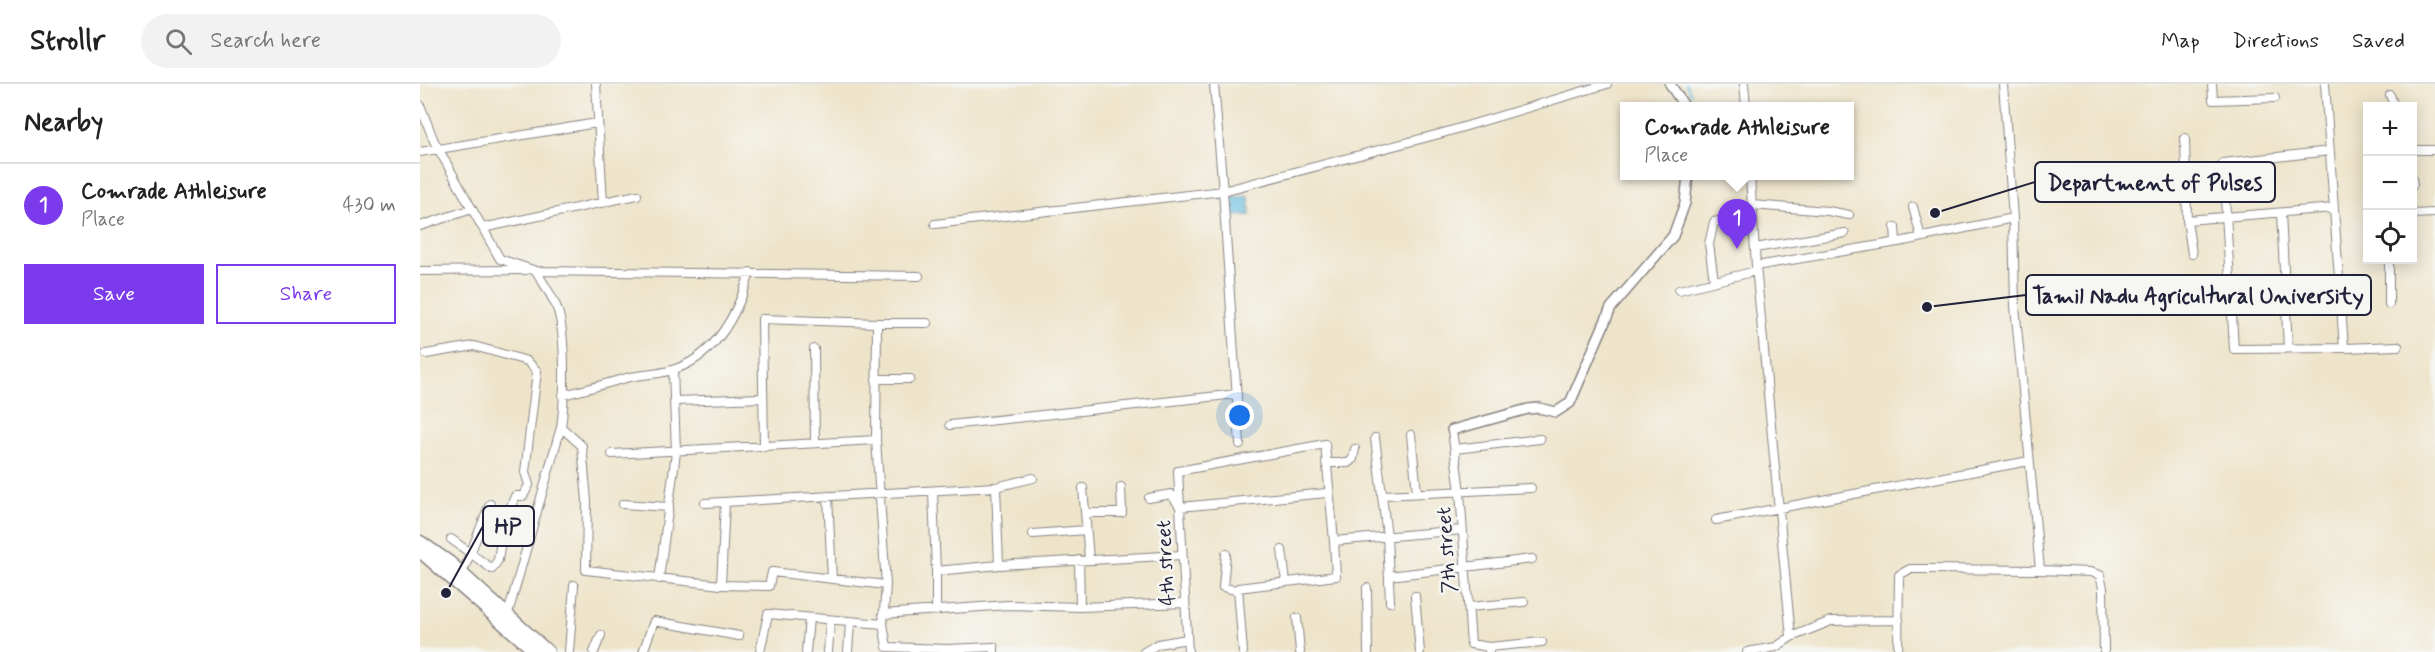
<!DOCTYPE html>
<meta charset="utf-8">
<style>
body{margin:0;font-family:Mynerve,sans-serif;background:#f2f2f2;color:#222}
.controls{position:absolute;right:18px;top:18px;display:grid;overflow:hidden;border-radius:0px;box-shadow:0 3px 15px #0003}
.controls button{width:54px;height:54px;display:grid;place-items:center;padding:0;border:0;border-bottom:2px solid #e0e0e0;background:#fff;color:#222;font:30px sans-serif}
.you{position:absolute;left:820px;top:332px;width:21px;height:21px;margin:-15px;border:4px solid #fff;border-radius:50%;background:#1a73e8;box-shadow:0 0 0 9px #1a73e833}
.badge{display:grid;place-items:center;width:39px;height:39px;border-radius:50%;background:#7c3aed;color:#fff;font-size:20px;font-weight:700}
.pin{position:absolute;translate:-50% -50px;filter:drop-shadow(0 2px 3px #0008)}
.pin::after{content:'';position:absolute;top:32px;width:21px;height:18px;background:inherit;clip-path:polygon(0 0,100% 0,50% 100%)}
.popup{position:absolute;left:1200px;top:18px;width:234px;height:78px;box-sizing:border-box;display:grid;place-content:center;border-radius:0px;background:#fff;filter:drop-shadow(0 2px 4px #0005);font-size:20px;white-space:nowrap;color:#767676}
.popup b{font-size:22px;color:#222}
.popup::after{content:'';position:absolute;left:50%;top:100%;margin-left:-12px;border:12px solid transparent;border-top-color:#fff}
.list{margin:0;padding:0;list-style:none}
h2{display:flex;justify-content:space-between;align-items:center;height:78px;margin:0;padding:0 24px;font-size:26px}
h2 small{font-size:20px;font-weight:400;color:#767676}
.list li{display:grid;grid-template-columns:39px 1fr auto;gap:18px;align-items:center;box-sizing:border-box;height:84px;padding:0 24px;border-top:2px solid #e0e0e0}
.list b{display:block;font-size:22px;white-space:nowrap}
.list p{margin:0;font-size:20px;white-space:nowrap;color:#767676}
.list em{font-size:20px;font-style:normal;color:#767676}
.actions{display:flex;gap:12px;padding:18px 24px}
.actions a{flex:1;padding:14px 0;border:2px solid #7c3aed;border-radius:0px;text-align:center;font-size:21px;color:#7c3aed}
.actions .main{background:#7c3aed;color:#fff}
.icon{flex:none;width:33px;height:33px;fill:none;stroke:currentColor;stroke-width:2;stroke-linecap:round;stroke-linejoin:round}
.map{position:relative;flex:none;width:2015px;height:568px;overflow:hidden}
header{display:flex;align-items:center;gap:36px;box-sizing:border-box;height:84px;padding:0 30px;background:#fff;border-bottom:2px solid #e0e0e0}
header strong{font-size:28px}
nav{display:flex;gap:33px;margin-inline-start:auto;font-size:21px}
.search{width:420px;height:54px;background:#f2f2f2;display:flex;align-items:center;gap:15px;box-sizing:border-box;padding:0 21px;border-radius:33px;color:#767676;font-size:22px}
main{display:flex}
aside{flex:1;background:#fff}
.map>svg:first-child{display:block}
.water{fill:#62bde0;stroke:#42708e;stroke-width:1.5}
.lines{fill:none;stroke-linecap:round;stroke-linejoin:round}
.stream{stroke:#62bde0;stroke-width:2}
.minor-casing{stroke:#888382;stroke-width:10}
.tertiary-casing{stroke:#888382;stroke-width:12}
.primary-casing{stroke:#888382;stroke-width:15}
.minor{stroke:#fff;stroke-width:8}
.tertiary{stroke:#fff;stroke-width:9}
.primary{stroke:#fff;stroke-width:12}
.labels{text-anchor:middle;stroke-width:5;stroke-linejoin:round;paint-order:stroke}
.street-label{font-size:21px;fill:#22223b;stroke:#f6f6f2}
.leader{fill:none;stroke:#22223b;stroke-width:2}
.callout-dot{fill:#22223b;stroke:#f6f6f2;stroke-width:2}
.callout{fill:#f6f6f2;stroke:#22223b;stroke-width:2}
.callout-label{font-size:22px;text-anchor:middle;font-weight:bold;fill:#22223b}
</style>
<header>
<strong>Strollr</strong>
<div class="search"><svg class="icon" aria-label="search" viewBox="0 0 24 24"><circle cx="10" cy="10" r="6"/><path d="M15 15l6 6"/></svg>Search here</div>
<nav><a>Map</a><a>Directions</a><a>Saved</a></nav>
</header>
<main>
<aside>
<h2>Nearby<small></small></h2>
<ul class="list">
<li><span class="badge">1</span><div><b>Comrade Athleisure</b><p>Place</p></div><em>430 m</em></li>
</ul>
<div class="actions"><a class="main">Save</a><a>Share</a></div>
</aside>
<div class="map">
<svg width="2015" height="568" viewBox="0 0 2015 568">
<rect width="100%" height="100%" fill="#f6f6f2"/>
<filter id="ink" filterUnits="userSpaceOnUse"><feTurbulence type="fractalNoise" baseFrequency=".0167" numOctaves="2"/><feDisplacementMap in="SourceGraphic" scale="12" xChannelSelector="R" yChannelSelector="G"/><feConvolveMatrix kernelMatrix="1 2 1 2 8 2 1 2 1" color-interpolation-filters="sRGB"/></filter>
<filter id="wash" filterUnits="userSpaceOnUse"><feTurbulence type="fractalNoise" baseFrequency=".008" numOctaves="4" result="noise"/><feDisplacementMap in="SourceGraphic" scale="24" xChannelSelector="R" yChannelSelector="G"/><feGaussianBlur stdDeviation="1.35" result="paint"/><feColorMatrix in="noise" values="0 0 0 0 0 0 0 0 0 0 0 0 0 0 0 0 0 1.4 0 .05"/><feComposite in="paint" operator="in"/></filter>
<g filter="url(#wash)">
<rect width="100%" height="100%" fill="#eee4ca"/>
<!-- water -->
<path class="water" d="M829,112L830,131L812,132L811,114Z"/>
<g class="lines">
<!-- stream -->
<path class="stream" d="M1266,0L1271,10"/>
</g>
</g>
<g filter="url(#ink)">
<g class="lines">
<defs>
<path id="minor" d="M176,0L183,119
M794,0L803,107L1023,49L1187,0
M1324,0L1326,22
M1583,0L1593,134
M1792,0L1793,16L1855,14
M1905,0C1912,88 1918,176 1924,264L1814,265L1803,79L1910,67
M1970,11L1974,22
M0,21L14,57L80,175L116,187C123,199 134,214 138,227C146,252 145,317 141,343L87,533
M1765,54L1767,136L1772,170
M1992,54L1993,66
M1992,66H2015
M0,68L177,39
M1330,92L1336,182L1484,157L1593,134L1595,222L1620,486
M1992,94L1993,101
M1332,121L1408,127L1429,131
M1493,123L1501,153
M1861,129L1868,264
M1992,130L2015,129
M1767,136L1914,124
M515,140L803,107L820,360
M0,142L52,125
M1475,143L1476,158
M63,144L217,111
M1335,164L1425,149
M1969,176V220
M1336,182L1371,553
M0,187L106,186
M116,187L499,192
M1294,197L1289,160L1294,138L1333,130
M1259,206L1336,187
M457,239H507
M1924,264L1978,262
M394,265L395,359
M6,270L54,262L107,277L117,287L105,388L109,401L103,412H95L83,443L78,476L72,485L31,455
M456,295H490
M143,311C165,306 185,300 206,294C221,290 237,291 252,286C296,273 318,229 330,188
M255,317L343,314
M530,341L817,310
M141,343L162,362L167,417L166,486L301,501L349,502L352,488L466,501
M1032,346L1040,408L1051,560L1069,563V568
M991,351L997,408
M955,354L967,452L970,518
M344,363L342,235L457,239L456,356
M1035,365L1120,355
M192,370L456,356L466,501L463,540L467,563L527,565V568
M906,379H928L933,375L935,365
M576,403L613,394
M663,404L669,475
M513,408L516,487L579,481
M963,411L1111,404
M408,412L412,495
M729,414L751,410L760,423L907,409
M285,419L576,403L579,481L762,471
M203,420L249,423
M665,429H702L701,403
M1296,436L1609,377
M613,450L666,446
M862,466L866,498
M806,470L803,503L818,507
M659,476L660,523
M516,487V527
M42,490L70,420
M969,492L1112,475
M239,495L256,368L253,286
M301,501L305,418
M947,504L948,568
M995,512L1000,568
M1049,523L1104,518
M463,530L588,521L660,523L765,519
M877,534L880,568
M1069,563L1122,558
M527,565L574,563V568
M149,568L154,501
M174,568L181,551
M223,568L234,537L319,552
M340,568L348,530L463,540
M386,568L389,534
M408,568L410,537
M428,568L430,539
M724,568L738,560L767,555
M768,568L758,387L905,360L914,457
M823,568L818,504L916,492L914,457L1043,446
M1327,568L1356,563L1371,553L1411,537L1479,536
M1478,568L1479,491L1490,485H1503L1620,486L1670,488L1680,491L1683,504L1684,568"/>
<path id="tertiary" d="M1250,0L1264,22
M1032,346L1108,325L1119,324L1136,328L1150,319L1191,224L1253,152L1265,119L1268,92"/>
<path id="primary" d="M0,458L30,479L128,568
M0,467L115,567"/>
</defs>
<!-- minor casing -->
<use href="#minor" class="minor-casing"/>
<!-- tertiary casing -->
<use href="#tertiary" class="tertiary-casing"/>
<!-- primary casing -->
<use href="#primary" class="primary-casing"/>
<!-- minor -->
<use href="#minor" class="minor"/>
<!-- tertiary -->
<use href="#tertiary" class="tertiary"/>
<!-- primary -->
<use href="#primary" class="primary"/>
</g>
</g>
<g class="labels">
<!-- street labels -->
<g class="street-label">
<text transform="translate(1026 466) rotate(-94)" y="7">7th street</text>
<text transform="translate(745 479) rotate(-93)" y="7">4th street</text>
</g>
</g>
<!-- callouts -->
<path class="leader" d="M1515 129L1615 98M1507 223L1606 211M26 509L63 442"/>
<g class="callout-dot">
<circle cx="1515" cy="129" r="6"/>
<circle cx="1507" cy="223" r="6"/>
<circle cx="26" cy="509" r="6"/>
</g>
<g class="callout">
<rect x="1615" y="78" width="240" height="40" rx="6"/>
<rect x="1606" y="191" width="345" height="40" rx="6"/>
<rect x="63" y="422" width="51" height="40" rx="6"/>
</g>
<g class="callout-label">
<text x="1735" y="106">Department of Pulses</text>
<text x="1778" y="219">Tamil Nadu Agricultural University</text>
<text x="88" y="450">HP</text>
</g>
</svg>
<div class="controls">
<button>+</button>
<button>−</button>
<button><svg class="icon" aria-label="locate" viewBox="0 0 24 24"><circle cx="12" cy="12" r="6"/><path d="M12 2v4M12 18v4M2 12h4M18 12h4"/></svg></button>
</div>
<div class="you"></div>
<div class="pin badge" style="left:1317px;top:165px">1</div>
<div class="popup"><b>Comrade Athleisure</b>Place</div>
</div>
</main>
